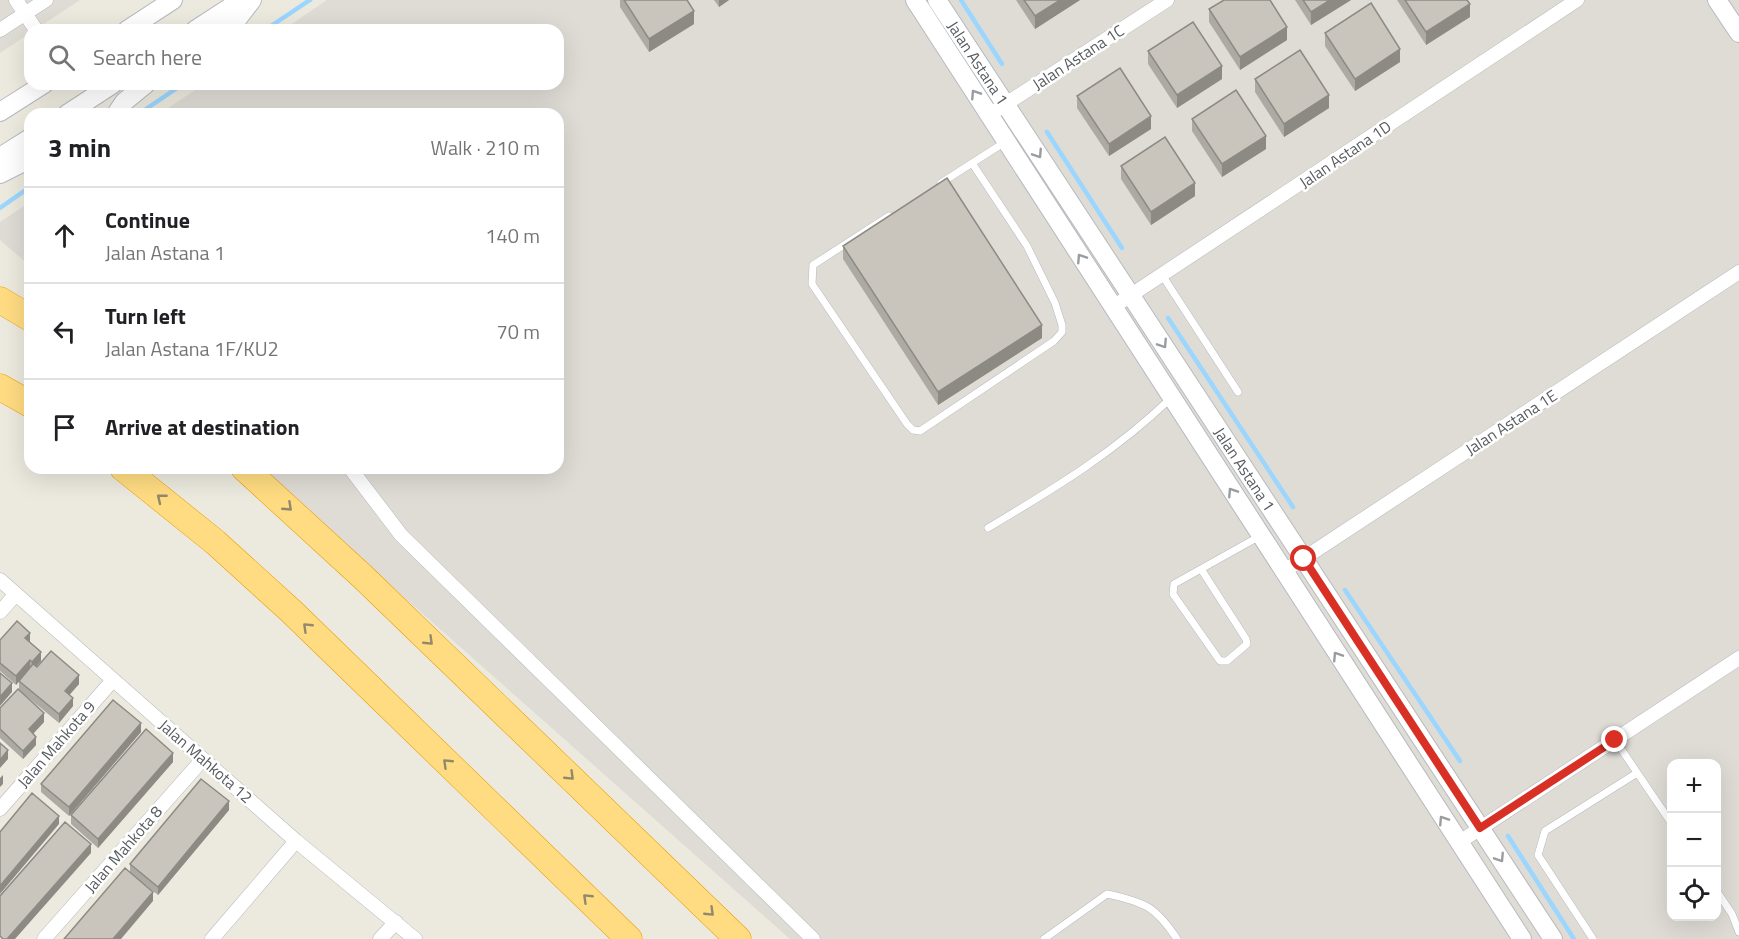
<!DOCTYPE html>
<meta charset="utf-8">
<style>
body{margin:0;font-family:"Titillium Web",sans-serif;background:#f2f2f2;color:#202124}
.controls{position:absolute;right:18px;bottom:18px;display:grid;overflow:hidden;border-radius:12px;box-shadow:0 6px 24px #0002}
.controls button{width:54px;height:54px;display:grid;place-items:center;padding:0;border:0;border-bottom:2px solid #e0e0e0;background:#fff;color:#202124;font:30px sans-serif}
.stop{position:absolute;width:18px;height:18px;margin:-14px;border:4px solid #d93025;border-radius:50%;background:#fff}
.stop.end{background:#d93025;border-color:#fff;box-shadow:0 2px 6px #0008}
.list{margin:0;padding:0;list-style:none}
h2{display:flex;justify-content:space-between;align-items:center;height:78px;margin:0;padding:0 24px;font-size:26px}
h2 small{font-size:20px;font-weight:400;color:#757577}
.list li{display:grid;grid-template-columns:39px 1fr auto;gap:18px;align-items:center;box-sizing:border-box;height:96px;padding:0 24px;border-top:2px solid #e0e0e0}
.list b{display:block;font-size:22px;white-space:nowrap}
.list p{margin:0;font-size:20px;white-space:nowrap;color:#757577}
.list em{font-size:20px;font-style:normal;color:#757577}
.icon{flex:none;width:33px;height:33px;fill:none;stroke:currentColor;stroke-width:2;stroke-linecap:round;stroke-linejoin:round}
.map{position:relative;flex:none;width:1739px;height:939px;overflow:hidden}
.search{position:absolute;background:#fff;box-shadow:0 6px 24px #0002;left:24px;top:24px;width:540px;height:66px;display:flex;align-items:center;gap:15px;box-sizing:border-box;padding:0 21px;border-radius:18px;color:#757577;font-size:22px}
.panel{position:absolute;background:#fff;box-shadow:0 6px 24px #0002;left:24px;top:108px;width:540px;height:366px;border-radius:18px}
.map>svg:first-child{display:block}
.industrial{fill:#dfdcd6;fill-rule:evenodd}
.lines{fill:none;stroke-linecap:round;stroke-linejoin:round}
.stream{stroke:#9bd6ff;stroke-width:4.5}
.service-casing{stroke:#b6babf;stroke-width:8}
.minor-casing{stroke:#b6babf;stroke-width:15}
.tertiary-casing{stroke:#b6babf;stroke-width:20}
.motorway-casing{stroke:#ea9b00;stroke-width:27}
.service{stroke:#fff;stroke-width:7}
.minor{stroke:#fff;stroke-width:14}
.tertiary{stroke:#fff;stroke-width:18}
.motorway{stroke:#ffdc82;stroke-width:26}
.wall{fill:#ada9a3}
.shaded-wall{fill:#8d8a84}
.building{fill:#c9c5bd;stroke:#8d8a84;stroke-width:1.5}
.oneway{stroke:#9a9da0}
.oneway2{stroke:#92896d}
.route{stroke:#d93025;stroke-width:8}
.labels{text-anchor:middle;stroke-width:5;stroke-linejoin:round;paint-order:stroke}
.street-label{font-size:16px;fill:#575c61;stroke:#fff}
</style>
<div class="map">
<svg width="1739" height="939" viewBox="0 0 1739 939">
<rect width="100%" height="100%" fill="#ece9de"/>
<!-- industrial -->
<path class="industrial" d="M0,0H80L0,53Z
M327,0H1739V939H790L258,468H558V114H159L204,84H558V30H283ZM1672,764H1716V916H1672Z
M30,202V266L0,240V222Z"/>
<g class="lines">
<!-- stream -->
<path class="stream" d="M961,0L1002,64
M265,30L310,0
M143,111L183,84
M1047,132L1122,248
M0,208L30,187
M1168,318L1293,507
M1345,590L1460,761
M1508,836L1574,939"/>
<defs>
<path id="service" d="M941,183L1005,142
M889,216L813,265L812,284L907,424L913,430L920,431L1054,341L1062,332V325L1055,303L1027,246L972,163
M1162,275L1238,392
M988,528C1055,488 1115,452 1171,398
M1201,569L1246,639L1247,644L1227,661H1220L1173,594L1174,584L1260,536
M1615,740L1672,824
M1716,890L1732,914L1739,932
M1044,939L1107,894C1145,902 1156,907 1177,939
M1593,939L1538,855L1545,831L1637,773"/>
<path id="minor" d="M16,0L36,30
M0,30L46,0
M998,109L1167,0
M1113,307L1577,0
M350,468L401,535L813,939
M1283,572L1739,272
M0,580L296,841L415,939
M0,612L16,594
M0,809L113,680
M1458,843L1739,658
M44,939L203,759
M212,939L296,841
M380,939L396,922"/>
<g id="tertiary">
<path d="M915,0L1522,939"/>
<path id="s1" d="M937,0L1553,939"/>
<path d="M1717,0L1739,33"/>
<path d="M127,30L173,0"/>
<path d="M195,30L241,0"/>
<path d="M223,30L236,21L252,0"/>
<path d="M0,112L44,84"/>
<path d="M67,114L113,84"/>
<path d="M116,114L124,102L146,84"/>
<path d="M0,157L30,138"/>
<path d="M0,174L30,159"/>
</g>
<path id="motorway" d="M0,300L30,318
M0,387L30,404
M123,468L215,542L291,611L629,939
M244,468L363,577L738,939"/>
</defs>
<!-- service casing -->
<use href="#service" class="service-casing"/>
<!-- minor casing -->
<use href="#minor" class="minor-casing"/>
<!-- tertiary casing -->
<use href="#tertiary" class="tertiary-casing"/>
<!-- motorway casing -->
<use href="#motorway" class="motorway-casing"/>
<!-- service -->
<use href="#service" class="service"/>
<!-- minor -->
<use href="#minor" class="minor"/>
<!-- tertiary -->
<use href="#tertiary" class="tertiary"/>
<!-- motorway -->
<use href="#motorway" class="motorway"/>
</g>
<!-- wall -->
<path class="wall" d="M620,0H687L694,24L649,52L620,7Z
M714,0H729L719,7Z
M1016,0H1080L1035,29Z
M1295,0H1351L1311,25Z
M1397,0H1467L1470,17L1426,45Z
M1209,9L1287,40L1240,70L1209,22Z
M1325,33L1400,62L1355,91L1325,46Z
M1148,51L1222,79L1177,108L1148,64Z
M1255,79L1329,108L1284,137L1255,92Z
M1077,96L1151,129L1109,156L1077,108Z
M1192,119L1266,149L1222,177L1192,131Z
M1121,166L1195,196L1151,225L1121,179Z
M843,246L1042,338L938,405L843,259Z
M0,640L30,641L29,642L41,661L36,667L79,684L69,695L73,706L59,723L19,690V681L30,669L16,685L0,671Z
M0,708L44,722L33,734L36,745L23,759L0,738Z
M141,732L69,816L41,792V784Z
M173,762L98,848L71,824V815Z
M229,810L158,895L130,873V864Z"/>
<!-- shaded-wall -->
<path class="shaded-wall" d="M719,0H729L719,7Z
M1060,0H1080L1035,29V16Z
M1330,0H1351L1311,25V12Z
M1470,4V17L1426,45V32Z
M694,11V24L649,52V39Z
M1287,27V40L1240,70V57Z
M1400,49V62L1355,91V79Z
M1222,66V79L1177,108V95Z
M1329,95V108L1284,137V124Z
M1151,116V129L1109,156V144Z
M1266,136V149L1222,177V164Z
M1195,183V196L1151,225V212Z
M1042,325V338L938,405V392Z
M30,633V641L25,647V638Z
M41,652V661L32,671V662Z
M30,660V669L16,685V676Z
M79,675V684L65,700V691Z
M12,683V692L0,706V697Z
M73,698V706L59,723V714Z
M44,713V722L29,738V729Z
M141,723V732L69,816V807Z
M36,737V745L23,759V751Z
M8,750V759L0,768V760Z
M173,753V762L98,848V839Z
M3,775V784L0,787V778Z
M229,801V810L158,895V887Z
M59,816V824L0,894V886Z
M91,844V853L15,939H7Z
M153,892V901L121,939H113Z"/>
<!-- building -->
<path class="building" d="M624,0H687L694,11L649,39Z
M1024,0H1060L1035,16Z
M1224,0H1270L1287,27L1240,57L1209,9Z
M1303,0H1330L1311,12Z
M1405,0H1467L1470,4L1426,32Z
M1371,3L1400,49L1355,79L1325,33Z
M1193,22L1222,66L1177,95L1148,51Z
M1300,50L1329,95L1284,124L1255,79Z
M1120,68L1151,116L1109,144L1077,96Z
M1236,90L1266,136L1222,164L1192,119Z
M1165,137L1195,183L1151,212L1121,166Z
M947,178L1042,325L938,392L843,246Z
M17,621L30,633L25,638L41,652L32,662L30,660L16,676L0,663V640Z
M51,651L79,675L65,691L73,698L59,714L19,681L33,664L37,667Z
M0,673L12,683L0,697Z
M18,689L44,713L29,729L36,737L23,751L0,729V708Z
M113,700L141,723L69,807L41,784Z
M146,729L173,753L98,839L71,815Z
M0,743L8,750L0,760Z
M201,779L229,801L158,887L130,864Z
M32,793L59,816L0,886V832Z
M65,822L91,844L7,939H3L0,936V896Z
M125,868L153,892L113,939H64Z"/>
<!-- one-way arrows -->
<defs><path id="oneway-chevron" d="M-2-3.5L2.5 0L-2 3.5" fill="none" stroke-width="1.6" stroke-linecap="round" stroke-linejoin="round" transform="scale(1.5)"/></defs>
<g class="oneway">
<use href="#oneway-chevron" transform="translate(975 94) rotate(-123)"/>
<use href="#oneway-chevron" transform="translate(1038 154) rotate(57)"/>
<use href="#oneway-chevron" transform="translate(1081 258) rotate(-123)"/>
<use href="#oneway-chevron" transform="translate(1163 344) rotate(57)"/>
<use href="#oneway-chevron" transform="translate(1232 492) rotate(-123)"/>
<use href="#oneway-chevron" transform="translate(1337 656) rotate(-123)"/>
<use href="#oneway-chevron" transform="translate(1443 820) rotate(-123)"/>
<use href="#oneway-chevron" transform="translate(1500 858) rotate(57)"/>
</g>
<g class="oneway2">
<use href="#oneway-chevron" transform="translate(161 498) rotate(-141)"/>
<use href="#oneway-chevron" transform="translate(288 507) rotate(43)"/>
<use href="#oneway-chevron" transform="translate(307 627) rotate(-136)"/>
<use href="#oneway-chevron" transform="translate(429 641) rotate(44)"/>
<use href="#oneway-chevron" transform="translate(447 763) rotate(-136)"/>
<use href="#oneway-chevron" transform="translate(570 776) rotate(44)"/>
<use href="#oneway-chevron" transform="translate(587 898) rotate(-136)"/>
<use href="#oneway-chevron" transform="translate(710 912) rotate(44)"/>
</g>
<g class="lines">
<!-- route -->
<path class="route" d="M1304,559L1480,828L1615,740"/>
</g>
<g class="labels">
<!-- street labels -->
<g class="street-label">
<text transform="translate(1078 57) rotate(-33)" y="6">Jalan Astana 1C</text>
<text dy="6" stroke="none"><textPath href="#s1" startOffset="75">Jalan Astana 1</textPath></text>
<text transform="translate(1345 154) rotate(-34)" y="6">Jalan Astana 1D</text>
<text transform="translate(1511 422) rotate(-33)" y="6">Jalan Astana 1E</text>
<text dy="6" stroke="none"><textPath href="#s1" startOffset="561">Jalan Astana 1</textPath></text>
<text transform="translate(56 744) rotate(-49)" y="6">Jalan Mahkota 9</text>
<text transform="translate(206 761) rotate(41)" y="6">Jalan Mahkota 12</text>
<text transform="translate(123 849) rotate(-49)" y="6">Jalan Mahkota 8</text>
</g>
</g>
</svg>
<div class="controls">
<button>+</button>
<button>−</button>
<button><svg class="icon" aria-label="locate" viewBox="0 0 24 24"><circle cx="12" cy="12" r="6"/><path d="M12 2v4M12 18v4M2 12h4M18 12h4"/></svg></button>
</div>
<div class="stop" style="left:1304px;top:559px"></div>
<div class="stop end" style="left:1615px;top:740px"></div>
<div class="search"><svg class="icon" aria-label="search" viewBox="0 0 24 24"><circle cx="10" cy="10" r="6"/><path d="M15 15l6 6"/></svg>Search here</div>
<section class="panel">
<h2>3 min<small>Walk · 210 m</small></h2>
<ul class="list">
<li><svg class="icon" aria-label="ahead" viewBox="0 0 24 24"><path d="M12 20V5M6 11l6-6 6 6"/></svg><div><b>Continue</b><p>Jalan Astana 1</p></div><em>140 m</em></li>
<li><svg class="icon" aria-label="left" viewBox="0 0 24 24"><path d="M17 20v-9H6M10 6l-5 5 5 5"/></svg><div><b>Turn left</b><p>Jalan Astana 1F/KU2</p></div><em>70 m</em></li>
<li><svg class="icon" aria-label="arrive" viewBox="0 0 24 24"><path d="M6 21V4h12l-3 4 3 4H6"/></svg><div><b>Arrive at destination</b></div></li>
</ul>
</section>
</div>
